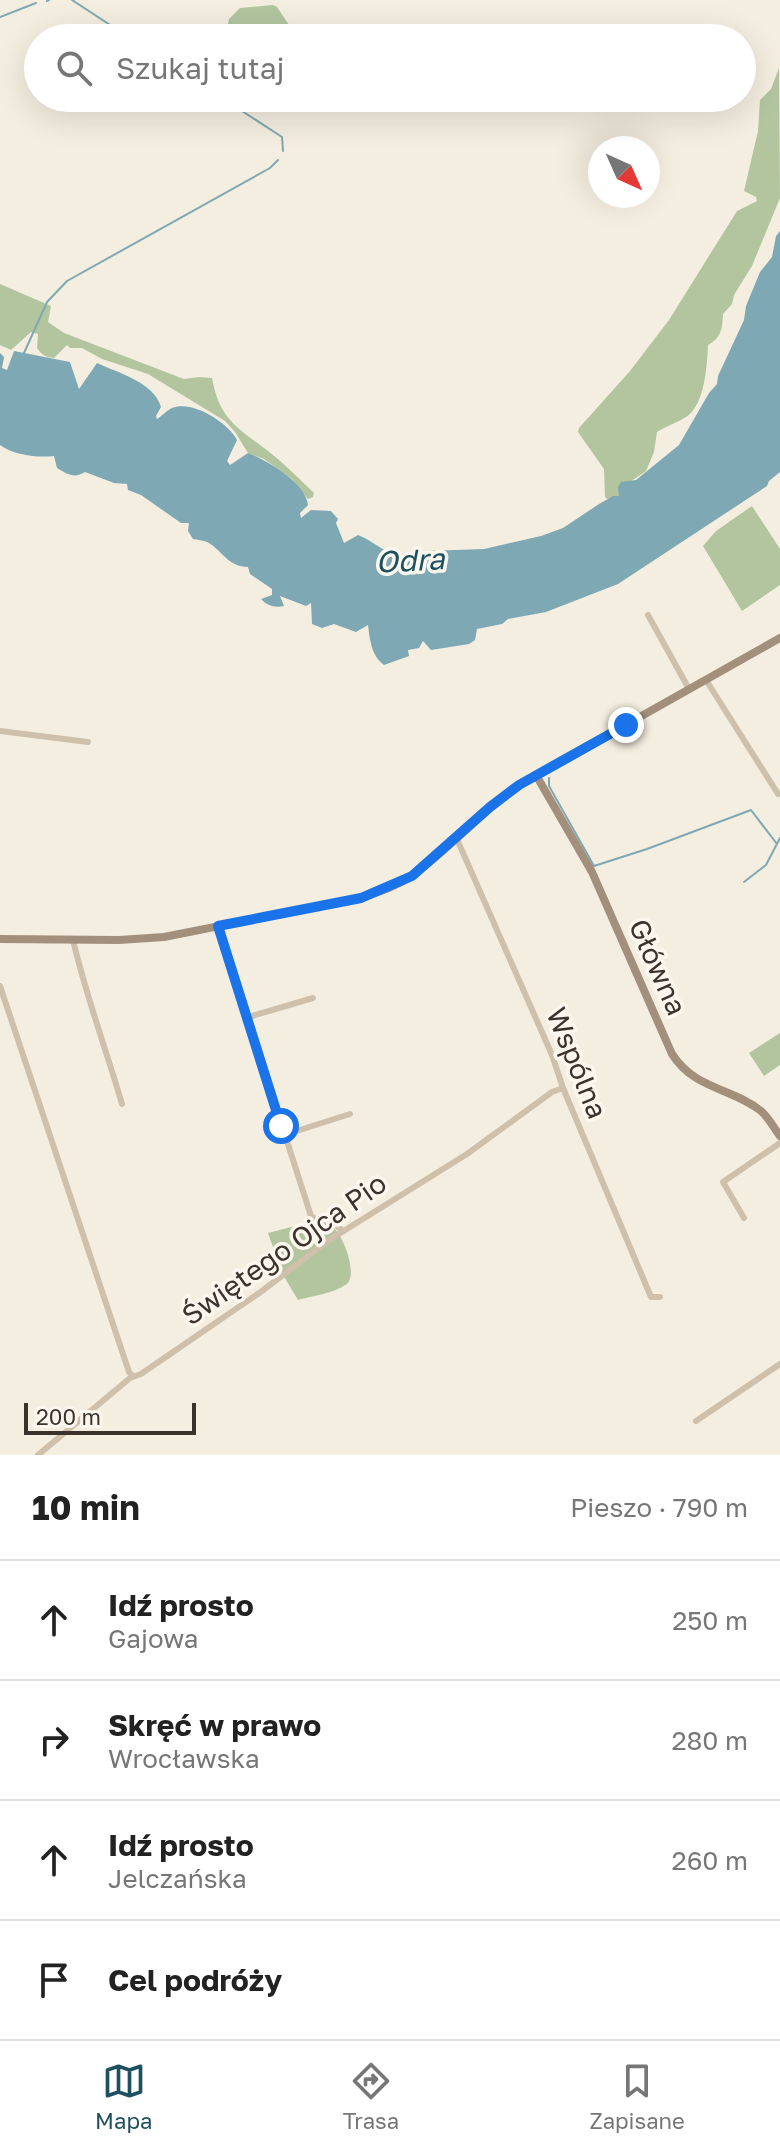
<!DOCTYPE html>
<html lang="pl">
<meta charset="utf-8">
<style>
body{margin:0;font-family:"Golos Text",sans-serif;background:#f2f2f2;color:#222}
.compass{position:absolute;left:588px;top:136px;width:72px;height:72px;border-radius:50%;background:#fff;box-shadow:0 8px 32px #0002;rotate:135deg}
.scale{position:absolute;left:24px;bottom:20px;width:172px;box-sizing:border-box;padding-left:8px;border:4px solid #3b322b;border-top:0;font-size:22px;line-height:28px;white-space:nowrap;color:#3b322b;-webkit-text-stroke:6px #fbf7ee;paint-order:stroke}
.stop{position:absolute;width:24px;height:24px;margin:-18px;border:6px solid #1a73e8;border-radius:50%;background:#fff}
.stop.end{background:#1a73e8;border-color:#fff;box-shadow:0 2px 8px #0008}
.list{margin:0;padding:0;list-style:none}
h2{display:flex;justify-content:space-between;align-items:center;height:104px;margin:0;padding:0 32px;font-size:34px}
h2 small{font-size:26px;font-weight:400;color:#767676}
.list li{display:grid;grid-template-columns:52px 1fr auto;gap:24px;align-items:center;box-sizing:border-box;height:120px;padding:0 32px;border-top:2px solid #e0e0e0}
.list b{display:block;font-size:30px;white-space:nowrap}
.list p{margin:0;font-size:26px;white-space:nowrap;color:#767676}
.list em{font-size:26px;font-style:normal;color:#767676}
.icon{flex:none;width:44px;height:44px;fill:none;stroke:currentColor;stroke-width:2;stroke-linecap:round;stroke-linejoin:round}
.map{position:relative;flex:none;width:780px;height:1455px;overflow:hidden}
.search{position:absolute;background:#fff;box-shadow:0 8px 32px #0002;left:24px;right:24px;top:24px;height:88px;display:flex;align-items:center;gap:20px;box-sizing:border-box;padding:0 28px;border-radius:44px;color:#767676;font-size:30px}
.sheet{height:584px;background:#fff}
nav{display:flex;justify-content:space-around;align-items:center;box-sizing:border-box;height:112px;border-top:2px solid #e0e0e0;background:#fff;font-size:22px;color:#767676}
nav a{display:grid;justify-items:center;gap:4px}
nav .on{color:#1d515f}
.map>svg:first-child{display:block}
.green{fill:#b2c59f}
.water{fill:#7ea8b3}
.lines{fill:none;stroke-linecap:round;stroke-linejoin:round}
.stream{stroke:#7ea8b3;stroke-width:2}
.street{stroke:#cec0ab;stroke-width:6}
.secondary{stroke:#a2907c;stroke-width:8}
.route{stroke:#1a73e8;stroke-width:10}
.labels{text-anchor:middle;stroke-width:7;stroke-linejoin:round;paint-order:stroke}
.street-label{font-size:28px;fill:#3b322b;stroke:#fbf7ee}
.water-label{font-size:30px;font-style:italic;fill:#1d515f;stroke:#fbf7ee}
</style>
<div class="map">
<svg width="780" height="1455" viewBox="0 0 780 1455">
<rect width="100%" height="100%" fill="#f4eee0"/>
<!-- green -->
<path class="green" d="M273,5L277,7L289,25C282,45 242,40 225,37L229,19L240,8Z
M779,68L780,198L752,266L734,295L732,304L723,314C722,329 722,337 708,345C707,365 705,405 686,417C677,423 666,426 657,432L654,452L646,471L630,482L619,496L607,499L605,497L604,469L578,432L579,428L630,371L669,320L737,211L757,201L756,197L744,191L758,131L760,100L771,89Z
M0,284L51,306L48,322L64,333L184,379L199,377L212,378C220,423 241,429 273,455C287,466 301,481 314,493L313,497L308,499L292,479L264,459L248,453L235,432L225,421L148,374L102,359L82,348H70L67,345L54,358C45,357 42,355 37,348L38,334L31,332L11,350L0,345Z
M752,506L780,549V585L742,611L703,546L716,531Z
M780,1033V1065L764,1076L749,1053Z
M307,1223C313,1223 321,1221 327,1223C341,1226 359,1274 347,1284C335,1293 312,1296 298,1300L283,1275L268,1233Z"/>
<!-- water -->
<path class="water" d="M780,231V472L769,481L767,486L618,584L546,612L508,619L502,624L477,629L475,640L469,644L431,650L423,641L419,648L408,650L409,656L384,665C371,655 370,640 368,625L356,632L334,624L322,628L312,624L311,603L306,606L280,596L284,606C276,608 267,606 261,599L272,595V589L250,574L248,567C228,567 222,550 207,542C202,540 197,540 193,539L188,531L189,523H181L141,495L128,490L127,484L114,483L85,472C74,479 67,474 57,468L54,456C38,458 13,455 0,445V353L4,357L2,368L7,370L14,351L70,362L79,389L97,363C118,373 154,382 161,407L156,416L157,419C162,416 167,410 172,408C193,400 228,423 237,440L227,461L230,465L248,453C267,460 306,483 308,505L300,513L301,518L311,510L331,511L338,519L336,523L344,543L358,535C369,539 376,546 387,551C396,554 403,553 412,559L425,551L484,549L541,536L563,528L599,504L613,496H619L618,487L621,482L636,480L679,445L709,393L717,384L718,376L744,320L746,306L760,272L772,257L776,236Z"/>
<g class="lines">
<!-- stream -->
<path class="stream" d="M72,0L130,38
M47,1L49,0
M0,17L36,3
M222,98L282,137L283,151
M24,353L47,302L67,281L270,168L278,160
M549,778V786L594,866L647,849L751,810L777,844
M744,882L766,865L780,838"/>
<!-- street -->
<path class="street" d="M648,615L689,689
M706,680L778,794
M0,731L88,742
M456,837L552,1055L563,1088L651,1297H660
M218,926L311,1216L318,1221L330,1222L344,1231
M73,940C86,996 106,1049 122,1104
M0,986L129,1372L133,1376
M245,1018L313,998
M284,1135L350,1114
M744,1218L723,1182L780,1143
M696,1421L780,1364
M38,1455L130,1378L141,1374L262,1291L326,1242L467,1154L552,1092L563,1088"/>
<!-- secondary -->
<path class="secondary" d="M536,775L592,872L672,1054C695,1090 731,1087 761,1111C769,1118 774,1128 780,1136
M0,939L119,940L164,937L361,898C378,892 397,886 413,875C450,848 481,812 519,785L780,638"/>
</g>
<g class="lines">
<!-- route -->
<path class="route" d="M281,1126L218,926L361,898L412,876L490,807L519,785L626,725"/>
</g>
<g class="labels">
<!-- street labels -->
<g class="street-label">
<text transform="translate(658 967) rotate(66)" y="10">Główna</text>
<text transform="translate(577 1063) rotate(68)" y="10">Wspólna</text>
<text transform="translate(284 1249) rotate(-35)" y="10">Świętego Ojca Pio</text>
</g>
<!-- water labels -->
<g class="water-label">
<text transform="translate(410 561) rotate(-3)" y="10">Odra</text>
</g>
</g>
</svg>
<svg class="compass" viewBox="-18 -18 36 36"><path d="M0-13l5 13h-10z" fill="#e53935"/><path d="M0 13l5-13h-10z" fill="#767676"/></svg>
<div class="scale">200 m</div>
<div class="stop" style="left:281px;top:1126px"></div>
<div class="stop end" style="left:626px;top:725px"></div>
<div class="search"><svg class="icon" aria-label="search" viewBox="0 0 24 24"><circle cx="10" cy="10" r="6"/><path d="M15 15l6 6"/></svg>Szukaj tutaj</div>
</div>
<section class="sheet">
<h2>10 min<small>Pieszo · 790 m</small></h2>
<ul class="list">
<li><svg class="icon" aria-label="ahead" viewBox="0 0 24 24"><path d="M12 20V5M6 11l6-6 6 6"/></svg><div><b>Idź prosto</b><p>Gajowa</p></div><em>250 m</em></li>
<li><svg class="icon" aria-label="right" viewBox="0 0 24 24"><path d="M7 20v-9h11M14 6l5 5-5 5"/></svg><div><b>Skręć w prawo</b><p>Wrocławska</p></div><em>280 m</em></li>
<li><svg class="icon" aria-label="ahead" viewBox="0 0 24 24"><path d="M12 20V5M6 11l6-6 6 6"/></svg><div><b>Idź prosto</b><p>Jelczańska</p></div><em>260 m</em></li>
<li><svg class="icon" aria-label="arrive" viewBox="0 0 24 24"><path d="M6 21V4h12l-3 4 3 4H6"/></svg><div><b>Cel podróży</b></div></li>
</ul>
</section>
<nav>
<a class="on"><svg class="icon" aria-label="map" viewBox="0 0 24 24"><path d="M3 6l6-2 6 2 6-2v14l-6 2-6-2-6 2zM9 4v14M15 6v14"/></svg>Mapa</a>
<a><svg class="icon" aria-label="directions" viewBox="0 0 24 24"><path d="M12 3l9 9-9 9-9-9zM9 14v-3h6M13 9l2 2-2 2"/></svg>Trasa</a>
<a><svg class="icon" aria-label="saved" viewBox="0 0 24 24"><path d="M7 4h10v16l-5-4-5 4z"/></svg>Zapisane</a>
</nav>
